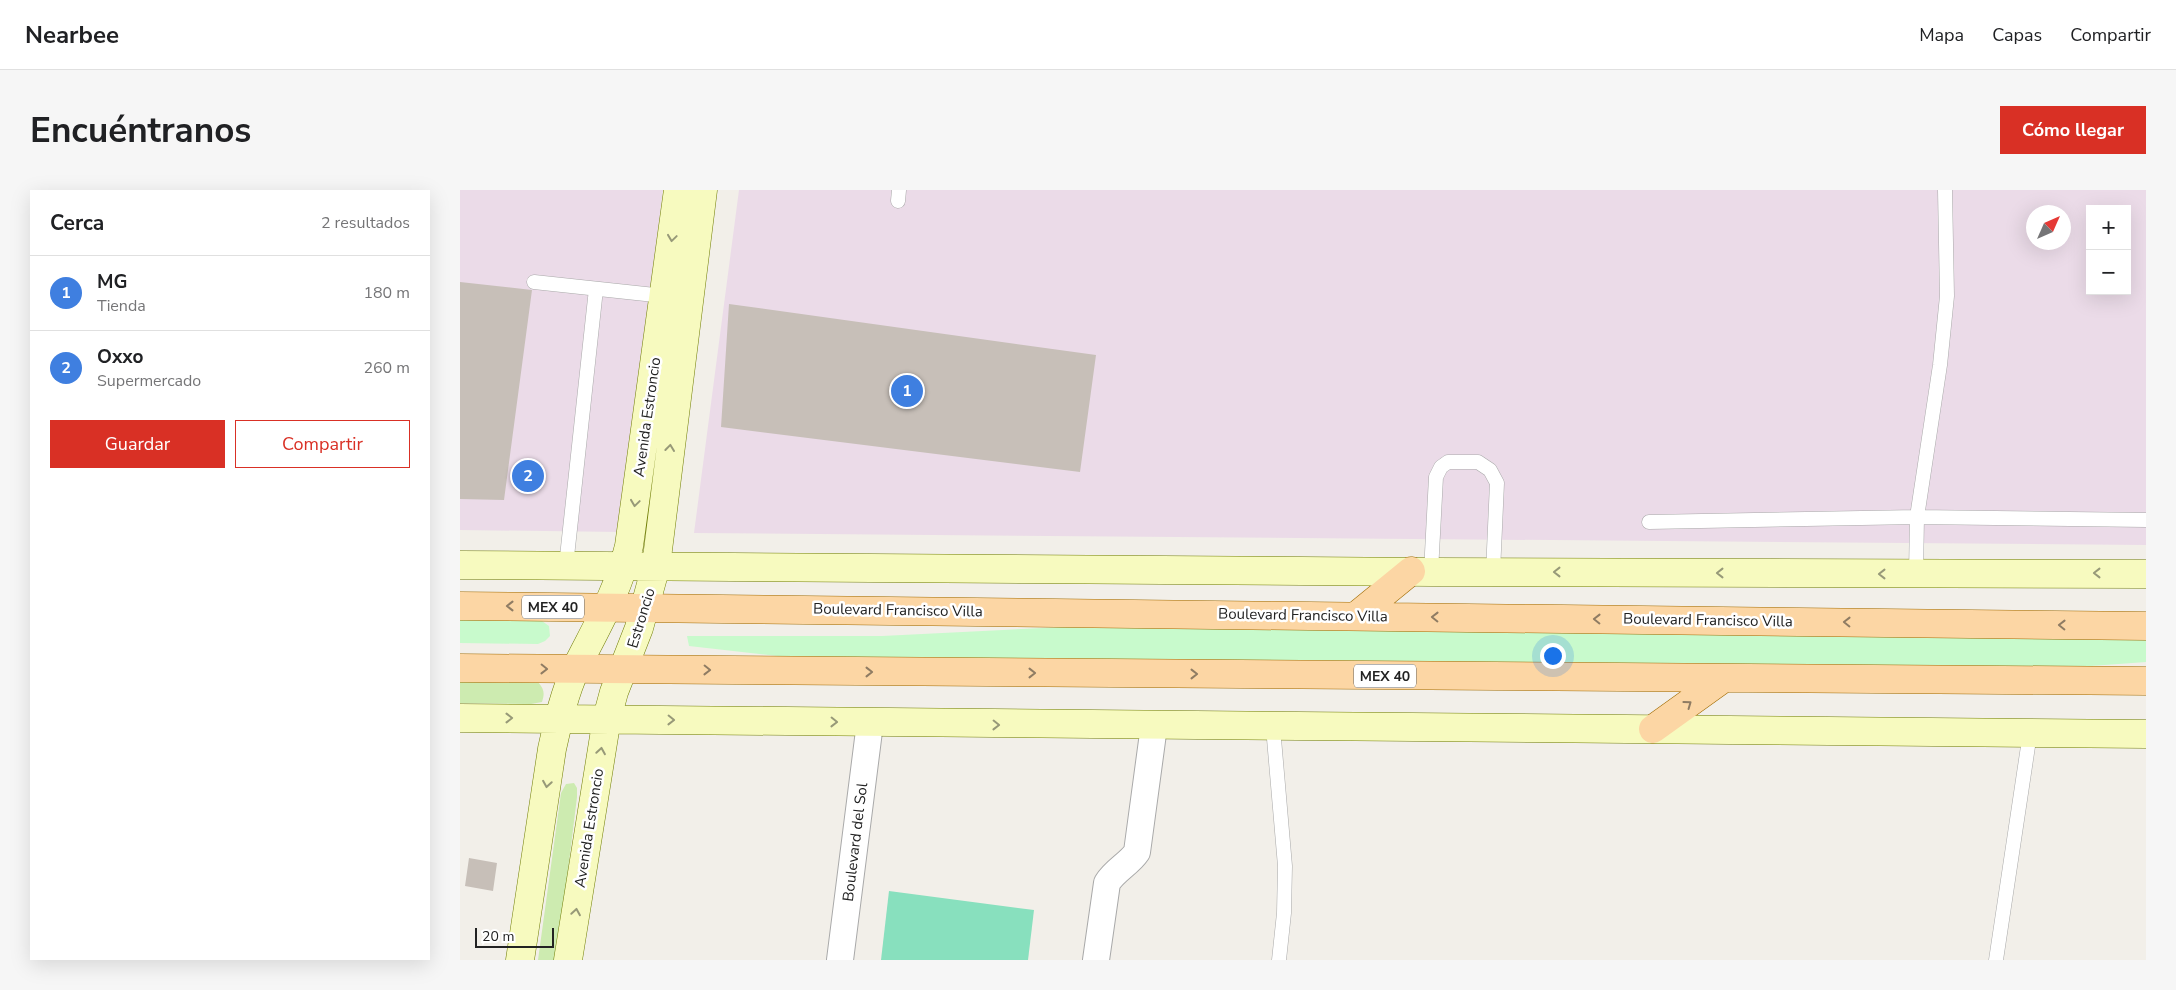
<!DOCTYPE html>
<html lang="es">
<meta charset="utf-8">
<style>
body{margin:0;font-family:"Nunito Sans",sans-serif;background:#f6f6f6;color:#202124}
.controls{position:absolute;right:15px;top:15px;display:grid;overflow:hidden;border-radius:0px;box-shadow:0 5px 20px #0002}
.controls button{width:45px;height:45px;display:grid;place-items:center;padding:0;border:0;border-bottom:1px solid #e0e0e0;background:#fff;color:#202124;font:25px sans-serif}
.compass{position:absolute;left:1566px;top:15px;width:45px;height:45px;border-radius:50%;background:#fff;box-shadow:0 5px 20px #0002;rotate:45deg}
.scale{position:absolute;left:15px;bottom:12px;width:79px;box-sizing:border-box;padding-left:5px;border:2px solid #222;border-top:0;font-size:14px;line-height:18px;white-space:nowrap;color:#222;-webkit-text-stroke:4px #fff;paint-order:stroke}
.you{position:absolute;left:1092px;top:465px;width:18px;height:18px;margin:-12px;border:4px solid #fff;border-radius:50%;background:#1a73e8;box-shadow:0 0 0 8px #1a73e833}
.badge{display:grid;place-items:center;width:32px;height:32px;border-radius:50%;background:#d93025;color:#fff;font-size:16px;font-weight:700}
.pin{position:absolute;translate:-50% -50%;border:2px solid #fff;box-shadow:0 1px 5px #0006}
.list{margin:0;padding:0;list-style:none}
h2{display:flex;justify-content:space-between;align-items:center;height:65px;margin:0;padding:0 20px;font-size:21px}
h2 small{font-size:16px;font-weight:400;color:#757577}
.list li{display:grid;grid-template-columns:32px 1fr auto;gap:15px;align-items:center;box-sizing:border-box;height:75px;padding:0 20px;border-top:1px solid #e0e0e0}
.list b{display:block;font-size:19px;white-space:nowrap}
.list p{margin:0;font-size:16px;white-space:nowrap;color:#757577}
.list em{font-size:16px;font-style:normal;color:#757577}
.actions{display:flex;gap:10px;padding:15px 20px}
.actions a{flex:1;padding:11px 0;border:1px solid #d93025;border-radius:0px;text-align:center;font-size:18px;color:#d93025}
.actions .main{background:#d93025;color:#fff}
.map{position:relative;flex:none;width:1686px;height:770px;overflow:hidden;border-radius:0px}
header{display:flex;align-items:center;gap:30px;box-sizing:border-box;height:70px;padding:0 25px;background:#fff;border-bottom:1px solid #e0e0e0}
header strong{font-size:24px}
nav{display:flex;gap:28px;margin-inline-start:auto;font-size:18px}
.intro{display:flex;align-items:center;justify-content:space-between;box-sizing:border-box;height:120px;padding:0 30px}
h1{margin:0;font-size:35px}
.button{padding:12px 22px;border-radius:0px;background:#d93025;color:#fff;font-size:18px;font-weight:700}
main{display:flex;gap:30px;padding:0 30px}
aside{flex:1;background:#fff;border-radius:0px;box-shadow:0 5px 20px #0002}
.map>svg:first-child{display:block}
.industrial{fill:#ebdbe8;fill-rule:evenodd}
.grass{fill:#cdebb0}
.park{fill:#c8facc}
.pitch{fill:#88e0be}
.building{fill:#c7bfb8}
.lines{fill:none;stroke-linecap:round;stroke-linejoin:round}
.lane-casing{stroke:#a9a9a9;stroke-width:15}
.street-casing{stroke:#a9a9a9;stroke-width:28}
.secondary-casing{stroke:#707d05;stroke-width:29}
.primary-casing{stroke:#a06b00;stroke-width:29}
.lane{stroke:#fff;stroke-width:14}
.street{stroke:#fff;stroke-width:26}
.secondary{stroke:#f7fabf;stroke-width:28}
.primary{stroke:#fcd6a4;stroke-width:28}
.oneway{stroke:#979978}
.oneway2{stroke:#8f7c63}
.labels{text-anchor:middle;stroke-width:5;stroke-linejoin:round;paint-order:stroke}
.shield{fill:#fff;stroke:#646464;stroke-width:1}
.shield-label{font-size:14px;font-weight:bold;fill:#222}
.street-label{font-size:15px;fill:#222;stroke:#fff}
</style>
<header>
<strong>Nearbee</strong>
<nav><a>Mapa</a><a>Capas</a><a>Compartir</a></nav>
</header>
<div class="intro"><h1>Encuéntranos</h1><a class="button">Cómo llegar</a></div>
<main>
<aside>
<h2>Cerca<small>2 resultados</small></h2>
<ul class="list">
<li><span class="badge" style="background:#3f7fe0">1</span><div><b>MG</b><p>Tienda</p></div><em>180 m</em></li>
<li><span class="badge" style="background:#3f7fe0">2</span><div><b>Oxxo</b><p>Supermercado</p></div><em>260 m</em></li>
</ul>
<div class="actions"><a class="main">Guardar</a><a>Compartir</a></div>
</aside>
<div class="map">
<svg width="1686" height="770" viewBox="0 0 1686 770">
<rect width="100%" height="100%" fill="#f2efe9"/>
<!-- industrial -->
<path class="industrial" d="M0,0H203L160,342L0,340Z
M279,0H1686V355L234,343ZM1630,19H1667V101H1630ZM1574,22H1604V52H1574Z"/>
<!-- grass -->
<path class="grass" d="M0,490L78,492C84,499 85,503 82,512L71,514L0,513Z
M114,593L117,598V607L97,770H78L101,603L106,594Z"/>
<!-- park -->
<path class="park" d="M0,428L82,431L89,436L90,446L85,451L78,454L0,453Z
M624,436L1686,446V472L1563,481L327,467L229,456L227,446H422Z"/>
<!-- pitch -->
<path class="pitch" d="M429,701L574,720L568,770H421Z"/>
<!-- building -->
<path class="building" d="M0,92L72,100L44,310L0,309Z
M269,114L636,165L620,282L261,237Z
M9,668L37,673L33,701L5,696Z"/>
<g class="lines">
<defs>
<path id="lane" d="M438,11L439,0
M74,92L204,106
M1189,332L1457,327L1686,330
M106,376L136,99
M971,382L976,287L981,277L988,272H1018L1030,280L1037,293L1033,382
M1456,384L1457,327L1480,175L1487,106L1485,0
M813,537L825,676L824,723L819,770
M1536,770L1570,543"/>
<path id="street" d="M380,770L410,533
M636,770L647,693C655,680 669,674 677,662L694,536"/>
<path id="secondary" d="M0,375L971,382L1686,384
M0,528L1686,544
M60,770L92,559C98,532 104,504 116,478C137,436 158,402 169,356L218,0
M108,770L147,528L154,502L179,438L196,376L243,0"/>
<path id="primary" d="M0,416L1686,436
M896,426L951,381
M0,478L1686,491
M1193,539L1264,488"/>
</defs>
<!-- lane casing -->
<use href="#lane" class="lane-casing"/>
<!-- street casing -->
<use href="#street" class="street-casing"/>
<!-- secondary casing -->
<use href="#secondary" class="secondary-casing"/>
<!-- primary casing -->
<use href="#primary" class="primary-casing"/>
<!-- lane -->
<use href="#lane" class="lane"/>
<!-- street -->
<use href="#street" class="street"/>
<!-- secondary -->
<use href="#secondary" class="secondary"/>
<!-- primary -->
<use href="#primary" class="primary"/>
</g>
<!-- one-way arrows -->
<defs><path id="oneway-chevron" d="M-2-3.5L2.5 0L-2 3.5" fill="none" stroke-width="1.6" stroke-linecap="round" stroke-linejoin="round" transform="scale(1.25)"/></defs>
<g class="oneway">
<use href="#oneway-chevron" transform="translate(212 48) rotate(98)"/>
<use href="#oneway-chevron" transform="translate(210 258) rotate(-83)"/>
<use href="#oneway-chevron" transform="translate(175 313) rotate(98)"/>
<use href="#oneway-chevron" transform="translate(1097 382) rotate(-180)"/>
<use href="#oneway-chevron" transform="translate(1260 383) rotate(-180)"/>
<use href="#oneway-chevron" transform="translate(1637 383) rotate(180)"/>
<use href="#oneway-chevron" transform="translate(1422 384) rotate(-180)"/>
<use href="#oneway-chevron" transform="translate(49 528)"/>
<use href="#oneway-chevron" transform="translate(211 530) rotate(1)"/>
<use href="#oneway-chevron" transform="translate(374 532) rotate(1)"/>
<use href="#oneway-chevron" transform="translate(536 535) rotate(1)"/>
<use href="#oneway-chevron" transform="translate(141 561) rotate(-81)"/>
<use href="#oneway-chevron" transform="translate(87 594) rotate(99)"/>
<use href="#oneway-chevron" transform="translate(116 722) rotate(-81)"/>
</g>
<g class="oneway2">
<use href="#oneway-chevron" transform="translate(50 416) rotate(-180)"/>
<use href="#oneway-chevron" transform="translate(975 427) rotate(-179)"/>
<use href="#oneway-chevron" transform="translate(1137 429) rotate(-179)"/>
<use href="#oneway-chevron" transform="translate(1387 432) rotate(-179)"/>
<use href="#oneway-chevron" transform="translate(1602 435) rotate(-179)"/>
<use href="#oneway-chevron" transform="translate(84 479) rotate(1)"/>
<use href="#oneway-chevron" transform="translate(247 480) rotate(1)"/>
<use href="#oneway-chevron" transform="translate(409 482)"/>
<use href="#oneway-chevron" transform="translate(572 483)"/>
<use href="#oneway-chevron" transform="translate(734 484)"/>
<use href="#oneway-chevron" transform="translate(1228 514) rotate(-36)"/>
</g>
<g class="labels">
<!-- shield labels -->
<g class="shield">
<rect x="62" y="405.5" width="62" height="23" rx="4"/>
<rect x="894" y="474.5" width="62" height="23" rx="4"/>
</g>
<g class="shield-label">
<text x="93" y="422">MEX 40</text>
<text x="925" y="491">MEX 40</text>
</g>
<!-- street labels -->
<g class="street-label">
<text transform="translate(187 227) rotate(-82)" y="5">Avenida Estroncio</text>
<text transform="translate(438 420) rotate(1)" y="5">Boulevard Francisco Villa</text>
<text transform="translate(843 425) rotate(1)" y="5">Boulevard Francisco Villa</text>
<text transform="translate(181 428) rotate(-73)" y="5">Estroncio</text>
<text transform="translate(1248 430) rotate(1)" y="5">Boulevard Francisco Villa</text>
<text transform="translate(129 638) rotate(-81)" y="5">Avenida Estroncio</text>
<text transform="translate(395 652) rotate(-83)" y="5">Boulevard del Sol</text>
</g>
</g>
</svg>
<div class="controls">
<button>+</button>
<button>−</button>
</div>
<svg class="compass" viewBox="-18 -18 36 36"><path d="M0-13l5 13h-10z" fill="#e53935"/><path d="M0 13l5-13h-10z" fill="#757577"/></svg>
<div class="scale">20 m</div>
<div class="you"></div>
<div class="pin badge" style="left:447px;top:201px;background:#3f7fe0">1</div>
<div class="pin badge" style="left:68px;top:286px;background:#3f7fe0">2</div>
</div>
</main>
